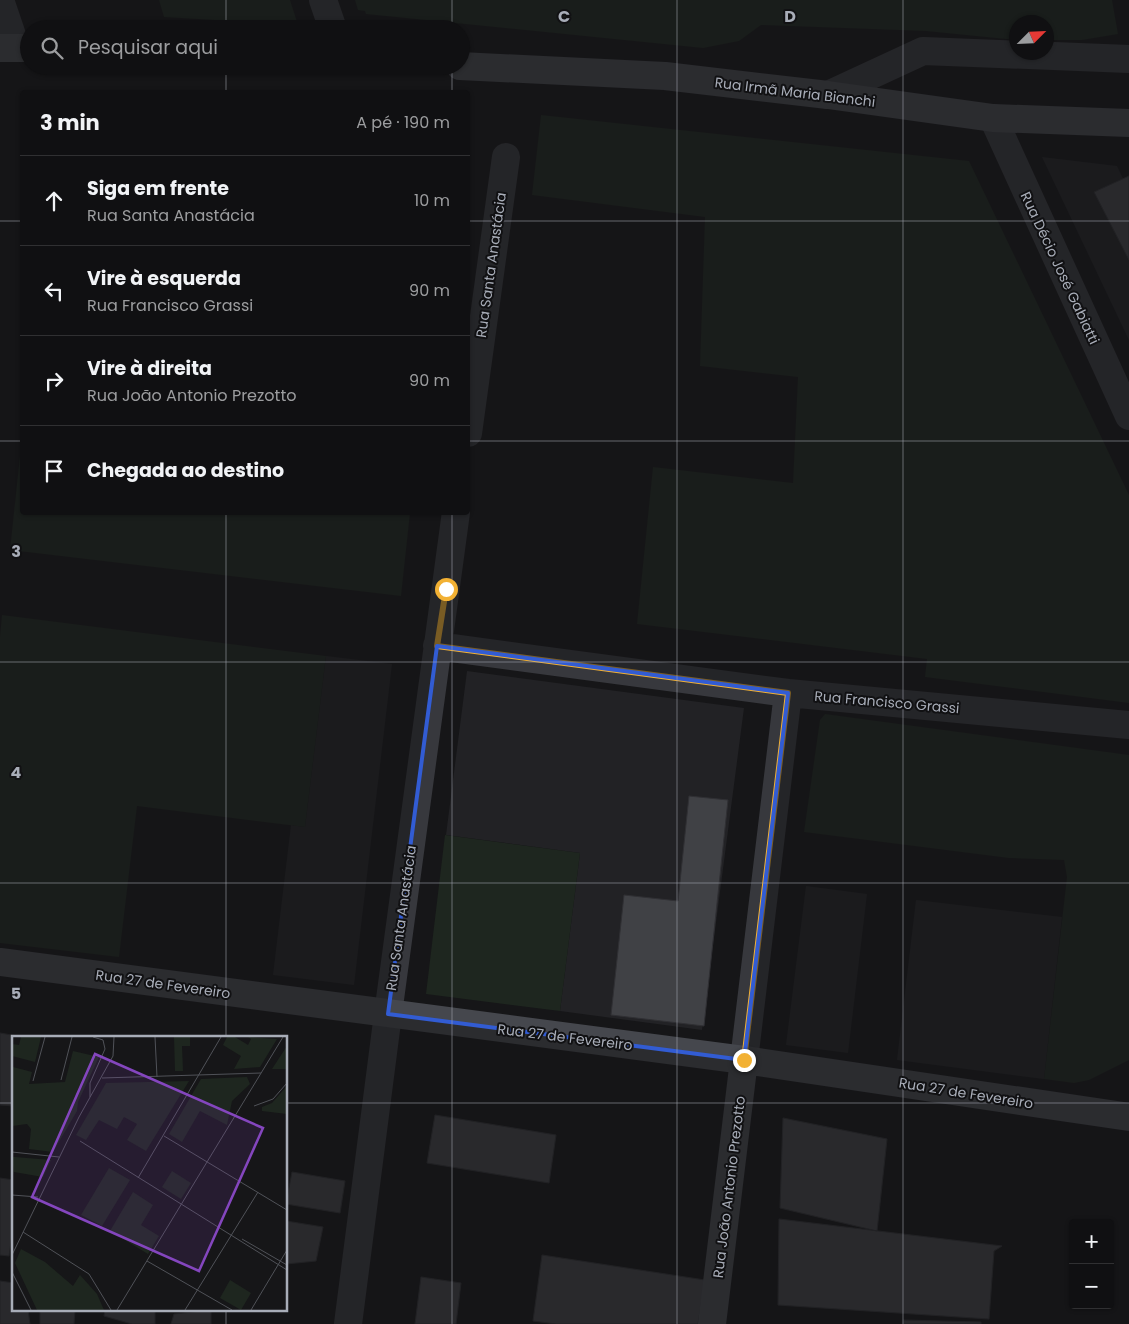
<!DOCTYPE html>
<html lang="pt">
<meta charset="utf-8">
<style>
body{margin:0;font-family:Poppins,sans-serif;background:#1e1e20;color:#f1f3f6}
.controls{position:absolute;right:15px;bottom:15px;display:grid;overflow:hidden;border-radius:5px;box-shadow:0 1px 4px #0004}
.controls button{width:45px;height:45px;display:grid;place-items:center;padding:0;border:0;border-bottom:1px solid #303032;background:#101012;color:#f1f3f6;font:25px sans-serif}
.compass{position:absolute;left:1009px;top:15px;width:45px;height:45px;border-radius:50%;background:#101012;box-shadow:0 1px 4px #0004;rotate:66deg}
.stop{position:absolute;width:15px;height:15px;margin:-11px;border:4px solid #f2b134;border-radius:50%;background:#fff}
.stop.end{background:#f2b134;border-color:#fff;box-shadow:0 1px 5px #0008}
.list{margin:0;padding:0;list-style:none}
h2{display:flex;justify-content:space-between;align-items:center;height:65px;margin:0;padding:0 20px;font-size:21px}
h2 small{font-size:16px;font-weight:400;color:#9c9d9f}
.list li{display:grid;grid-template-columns:32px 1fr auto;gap:15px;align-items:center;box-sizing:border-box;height:90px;padding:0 20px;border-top:1px solid #303032}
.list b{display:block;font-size:19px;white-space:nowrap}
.list p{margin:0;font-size:16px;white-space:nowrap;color:#9c9d9f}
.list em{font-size:16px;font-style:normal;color:#9c9d9f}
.icon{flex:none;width:28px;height:28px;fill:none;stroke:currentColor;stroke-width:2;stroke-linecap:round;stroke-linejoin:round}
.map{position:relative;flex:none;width:1129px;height:1324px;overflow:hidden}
.search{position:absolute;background:#101012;box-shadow:0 1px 4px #0004;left:20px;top:20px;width:450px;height:55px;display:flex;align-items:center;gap:12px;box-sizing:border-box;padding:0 18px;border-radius:28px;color:#9c9d9f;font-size:19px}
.panel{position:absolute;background:#101012;box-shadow:0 1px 4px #0004;left:20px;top:90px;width:450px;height:425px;border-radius:5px}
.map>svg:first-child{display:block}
.built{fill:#222225}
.green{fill:#1e261f}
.building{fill:#404145;stroke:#303034}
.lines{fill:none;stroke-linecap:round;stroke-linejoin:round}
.street{stroke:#37383d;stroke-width:28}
.secondary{stroke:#45474d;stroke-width:28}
.route{stroke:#f2b134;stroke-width:6}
.marked{fill:none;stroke:#325cd3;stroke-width:4;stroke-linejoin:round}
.grid{fill:none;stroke:#a8adb8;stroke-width:1;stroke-opacity:0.55}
.labels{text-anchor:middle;stroke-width:4;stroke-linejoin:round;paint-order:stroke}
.street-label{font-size:14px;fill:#a8adb8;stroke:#111113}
.inset-road{fill:none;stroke:#505258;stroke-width:1}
.view{fill:#8446be;fill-opacity:0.15;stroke:#8446be;stroke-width:2.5}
.inset-edge{fill:none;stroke:#a8adb8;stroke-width:2.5}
.grid-label{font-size:16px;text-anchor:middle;font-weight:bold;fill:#a8adb8;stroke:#111113;stroke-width:4;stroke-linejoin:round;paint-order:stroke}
</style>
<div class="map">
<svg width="1129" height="1324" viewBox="0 0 1129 1324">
<rect width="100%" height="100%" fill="#161618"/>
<!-- built -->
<path class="built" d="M1042,157L1117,166L1129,191V340Z
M326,656L392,664L354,985L273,975L291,825L305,827Z
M467,671L744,708L702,1030L560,1011L580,853L446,835Z
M806,886L867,894L848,1053L786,1045Z
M916,900L1062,917L1044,1079L897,1060Z"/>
<!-- green -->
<path class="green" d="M159,0H290L298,25L164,17Z
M355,0H1112L1118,34L1082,40H1047L1046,22H1016V40L926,31L761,25L739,41L703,48L366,14L365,11L358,10Z
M541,115L969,161L1129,495V703L925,677L927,659L637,624L653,467L793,483L798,377L700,366L705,217L532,195Z
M22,437V512L410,513L401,596L10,550Z
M2,615L326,656L305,827L137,806L119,957L0,943V637Z
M825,714L1129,755V1060L1089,1080L1074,1083L1044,1079L1067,877L1064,860L1009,858L804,832L820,720Z
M445,835L580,853L560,1011L426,994Z"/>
<!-- building -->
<path class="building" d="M1129,176V260L1094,192Z
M689,796L728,800L704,1026L611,1015L624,895L678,901Z
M0,1033L29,1038H14V1106L0,1105Z
M435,1115L556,1135L549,1183L427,1163Z
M783,1118L887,1139L877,1231L780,1208Z
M292,1172L345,1181L340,1213L286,1204Z
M0,1178L14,1180V1221L9,1256L0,1255Z
M779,1219L1002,1246L994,1251L989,1319L778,1305Z
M286,1221L323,1227L316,1261L286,1264Z
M542,1255L705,1280L698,1324H556L533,1321Z
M421,1277L461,1283L456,1324H415Z
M0,1281L14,1283V1310H28L30,1324H0Z
M40,1310H75L74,1324H40Z
M105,1310H155V1324H132L104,1316Z
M211,1310V1324H171L174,1314Z
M903,1320L981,1322V1324H903Z"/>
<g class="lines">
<!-- street -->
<path class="street" d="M0,0L16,47
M323,0L333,29
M828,95L923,51L1129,59
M993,118L1129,416
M468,433L506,157
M437,646L788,693L1129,725
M744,1060L788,693
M348,1324L388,1014L456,512"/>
<!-- secondary -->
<path class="secondary" d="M0,48H29
M460,66L665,76L828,95L993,118L1129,123
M0,962L744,1060L1129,1117
M712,1324L744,1060"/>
</g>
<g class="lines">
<!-- route -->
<path class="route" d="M446,589L437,646L788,693L744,1060"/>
</g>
<!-- marked area -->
<path d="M0 0H1129V1324H0ZM437,646L788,693L744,1060L388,1014Z" fill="#161618" fill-opacity=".55" fill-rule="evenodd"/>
<path class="marked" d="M437,646L788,693L744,1060L388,1014Z"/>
<!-- grid -->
<path class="grid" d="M226,0V29M452,0V29M677,0V1324M903,0V1324M226,66V92M452,66V92M0,221H22M468,221H1129M0,441H22M468,441H1129M226,512V1038M452,512V1324M0,662H1129M0,883H1129M0,1103H14M286,1103H1129M226,1310V1324"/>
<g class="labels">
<!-- street labels -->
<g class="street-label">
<text transform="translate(795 92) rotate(7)" y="5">Rua Irmã Maria Bianchi</text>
<text transform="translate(491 265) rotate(-82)" y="5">Rua Santa Anastácia</text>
<text transform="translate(1060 268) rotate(65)" y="5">Rua Décio José Gabiatti</text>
<text transform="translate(887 702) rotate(5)" y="5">Rua Francisco Grassi</text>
<text transform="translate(401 918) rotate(-82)" y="5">Rua Santa Anastácia</text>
<text transform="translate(163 984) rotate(8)" y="5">Rua 27 de Fevereiro</text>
<text transform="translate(565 1037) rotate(7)" y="5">Rua 27 de Fevereiro</text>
<text transform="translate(966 1093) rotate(9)" y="5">Rua 27 de Fevereiro</text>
<text transform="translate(729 1187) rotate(-83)" y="5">Rua João Antonio Prezotto</text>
</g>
</g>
<!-- overview -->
<g transform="translate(12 1036)">
<rect width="275" height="275" fill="#161618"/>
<path d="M9,1H29L23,26L0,20V8L7,9ZM162,1H178V10H170L171,35H163ZM215,1H223L236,9L239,3L236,1L265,3L248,31L222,33L229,20L211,9ZM275,10V33H260ZM61,15L87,21L66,66L65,75L41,116L17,113L19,93L15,88L0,90L1,31L20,36L17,48L53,46ZM235,41L238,48L220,65L215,89L188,75L170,106L157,98L189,43ZM177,45L134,115L115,104L125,88L112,81L105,93L87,84L74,104L64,99L94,47ZM275,50V78L250,75V71L260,67ZM0,121H3L39,124L31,141L2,136V139ZM97,132L118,144L90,190L69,179ZM160,135L179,147L169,163L150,151ZM121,156L141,169L129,189L147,200L136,218L98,195ZM9,213L33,226L61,250L68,239L85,258L92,274H25L3,227ZM218,244L239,257L229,274L208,262Z" fill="#1e261f"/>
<path class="inset-road" d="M143,1L145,41M90,42L249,37M49,44L60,1M21,45L33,1M78,61V47L93,13L91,4L81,1M242,70L261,63L275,47M152,100L275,174M68,105L275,234M0,116L47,121M126,142L209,1M0,159L26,161M11,196L77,238L99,274M230,203L275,229M0,219L67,81L101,20L102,1M135,225L220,274M0,236L19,274M105,274L271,1M173,274L246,156M239,274L275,214"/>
<path class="view" d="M83,18L251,92L187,235L20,161Z"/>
<rect width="275" height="275" class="inset-edge"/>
</g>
<g class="grid-label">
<text x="564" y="22">C</text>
<text x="790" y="22">D</text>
<text x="16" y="557">3</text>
<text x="16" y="778">4</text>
<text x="16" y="999">5</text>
</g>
</svg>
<div class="controls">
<button>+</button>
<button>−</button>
</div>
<svg class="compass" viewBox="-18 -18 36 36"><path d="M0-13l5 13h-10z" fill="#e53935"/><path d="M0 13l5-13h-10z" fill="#9c9d9f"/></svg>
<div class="stop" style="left:446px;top:589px"></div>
<div class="stop end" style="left:744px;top:1060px"></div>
<div class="search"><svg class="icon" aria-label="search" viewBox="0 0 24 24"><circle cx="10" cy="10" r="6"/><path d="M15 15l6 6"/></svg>Pesquisar aqui</div>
<section class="panel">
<h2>3 min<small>A pé · 190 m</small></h2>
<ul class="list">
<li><svg class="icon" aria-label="ahead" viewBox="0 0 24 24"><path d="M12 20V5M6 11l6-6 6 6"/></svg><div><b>Siga em frente</b><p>Rua Santa Anastácia</p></div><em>10 m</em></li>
<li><svg class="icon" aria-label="left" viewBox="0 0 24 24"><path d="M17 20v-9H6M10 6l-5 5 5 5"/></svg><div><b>Vire à esquerda</b><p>Rua Francisco Grassi</p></div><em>90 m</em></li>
<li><svg class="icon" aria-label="right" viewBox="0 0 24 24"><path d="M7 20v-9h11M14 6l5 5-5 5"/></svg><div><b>Vire à direita</b><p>Rua João Antonio Prezotto</p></div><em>90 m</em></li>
<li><svg class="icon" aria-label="arrive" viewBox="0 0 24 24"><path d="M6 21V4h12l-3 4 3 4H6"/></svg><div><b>Chegada ao destino</b></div></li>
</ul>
</section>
</div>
